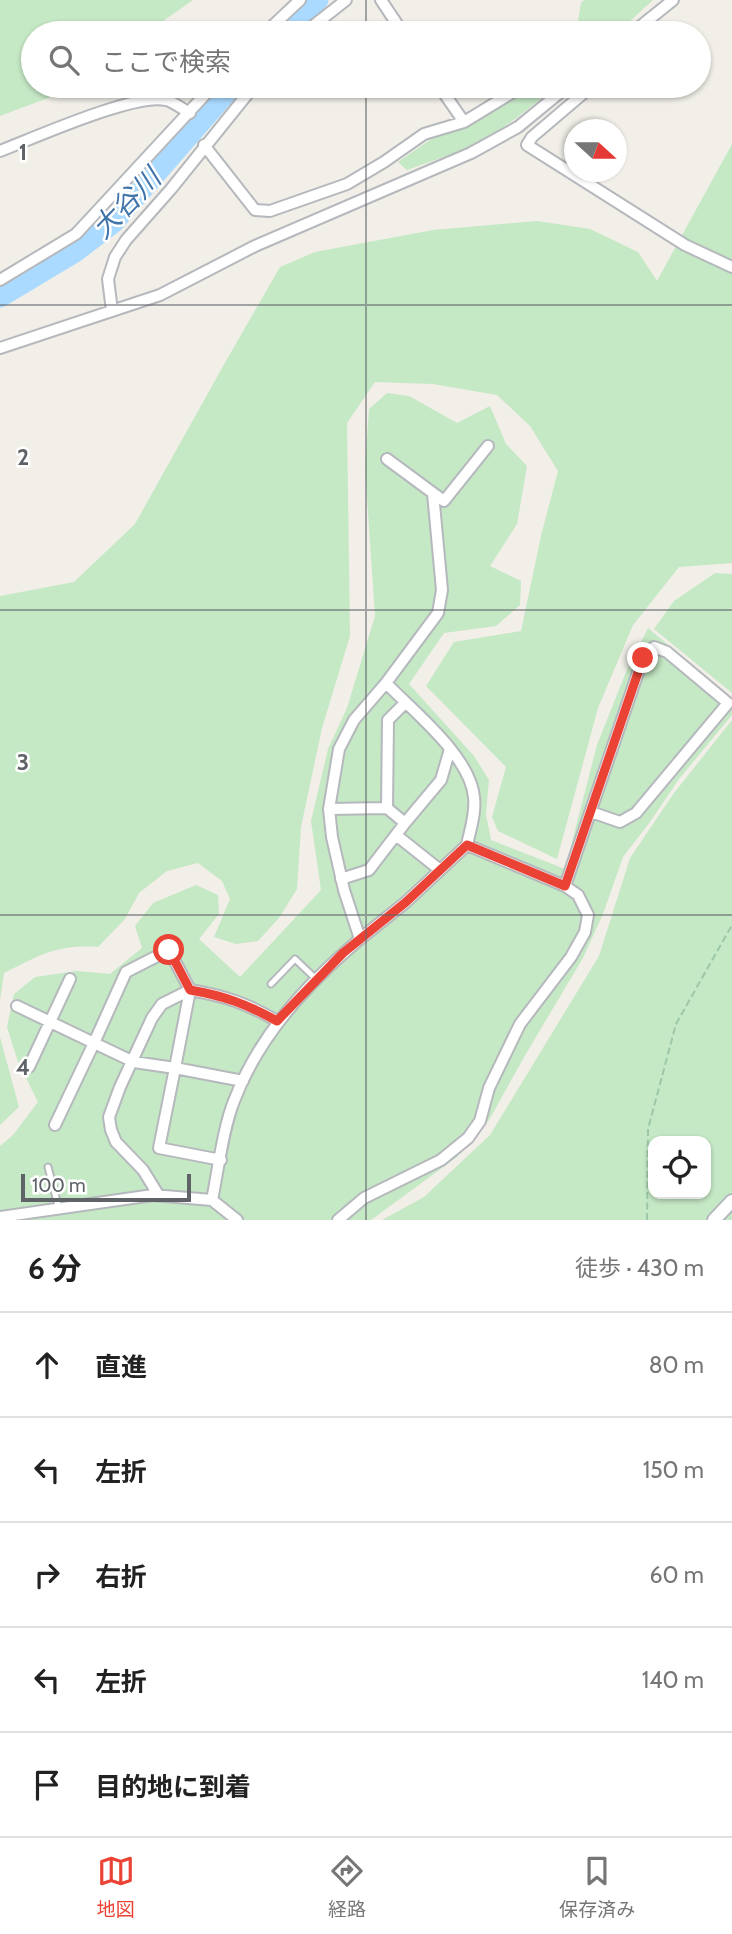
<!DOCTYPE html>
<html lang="ja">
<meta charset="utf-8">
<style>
body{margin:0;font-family:Cabin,"Noto Sans JP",sans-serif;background:#f6f6f6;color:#222}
.controls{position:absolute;right:21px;bottom:21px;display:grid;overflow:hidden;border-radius:14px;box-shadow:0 2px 5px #0004}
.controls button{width:63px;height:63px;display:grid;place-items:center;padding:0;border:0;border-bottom:2px solid #e0e0e0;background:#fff;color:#222;font:35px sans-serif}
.compass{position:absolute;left:564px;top:119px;width:63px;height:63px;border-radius:50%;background:#fff;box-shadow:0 2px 5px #0004;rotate:111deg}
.scale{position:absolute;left:21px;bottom:18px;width:170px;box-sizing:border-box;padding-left:7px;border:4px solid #5f6368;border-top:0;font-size:19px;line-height:24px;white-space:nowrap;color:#5f6368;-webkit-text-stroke:5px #fff;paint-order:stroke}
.stop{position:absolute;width:21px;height:21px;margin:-16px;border:5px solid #ea4335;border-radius:50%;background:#fff}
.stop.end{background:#ea4335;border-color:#fff;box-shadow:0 2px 7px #0008}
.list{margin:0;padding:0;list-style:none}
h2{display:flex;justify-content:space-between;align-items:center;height:91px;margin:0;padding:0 28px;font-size:30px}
h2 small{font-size:23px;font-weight:400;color:#767676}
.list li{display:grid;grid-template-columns:46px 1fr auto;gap:21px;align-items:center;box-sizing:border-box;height:105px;padding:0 28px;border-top:2px solid #e0e0e0}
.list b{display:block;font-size:26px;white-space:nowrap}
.list em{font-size:23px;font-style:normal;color:#767676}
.icon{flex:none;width:38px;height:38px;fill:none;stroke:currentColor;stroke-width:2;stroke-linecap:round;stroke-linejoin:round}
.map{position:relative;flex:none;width:732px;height:1220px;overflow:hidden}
.search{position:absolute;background:#fff;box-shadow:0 2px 5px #0004;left:21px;right:21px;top:21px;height:77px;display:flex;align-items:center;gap:18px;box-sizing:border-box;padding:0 24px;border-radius:38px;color:#767676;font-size:26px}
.sheet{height:616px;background:#fff}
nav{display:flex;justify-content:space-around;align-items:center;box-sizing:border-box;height:98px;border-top:2px solid #e0e0e0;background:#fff;font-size:19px;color:#767676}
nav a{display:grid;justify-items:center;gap:4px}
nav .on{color:#ea4335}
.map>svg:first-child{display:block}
.green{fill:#c5e8c5;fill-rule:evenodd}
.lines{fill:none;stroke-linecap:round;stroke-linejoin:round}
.river{stroke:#aadaff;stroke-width:21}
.service-casing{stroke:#b5b8bc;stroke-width:9}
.minor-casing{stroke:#b5b8bc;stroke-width:14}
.tertiary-casing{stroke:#b5b8bc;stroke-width:16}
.path{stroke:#9cc7a9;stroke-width:2;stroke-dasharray:7 3.5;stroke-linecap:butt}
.service{stroke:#fff;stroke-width:5}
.minor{stroke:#fff;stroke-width:10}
.tertiary{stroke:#fff;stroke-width:12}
.route{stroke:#ea4335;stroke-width:9}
.grid{fill:none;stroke:#5f6368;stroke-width:2;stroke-opacity:0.55}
.labels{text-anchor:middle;stroke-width:5;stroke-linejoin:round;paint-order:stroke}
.water-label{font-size:28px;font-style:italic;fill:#4174aa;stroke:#fff}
.grid-label{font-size:23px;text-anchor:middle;font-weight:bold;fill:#5f6368;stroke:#fff;stroke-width:5;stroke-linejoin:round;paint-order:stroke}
</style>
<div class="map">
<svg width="732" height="1220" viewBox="0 0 732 1220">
<rect width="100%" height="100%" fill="#f1efe8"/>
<!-- green -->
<path class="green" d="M0,0H193L146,33H33V86H72L64,92L0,116Z
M584,0H653L617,33H576L581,3Z
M508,86H557L515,119L477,145L407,170L398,162Z
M732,144V563L679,567L633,625L598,708L557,859L498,831L492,817L506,767L426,686L454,642L521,631L541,536L558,471L530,426L497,395L433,384L375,382L347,423L350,636L322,728L301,827L297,889L279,918L258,941L236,944L214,937L230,899L222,881L198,863L167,871L139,893L125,919L98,947C56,944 41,955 4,973L0,1000V596L74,582L135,524L222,368L280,267L315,252L433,230L537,221L590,229L638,252L657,281Z
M387,393L409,396L457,423L490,406L506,444L527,466L517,524L490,566L521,581L520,605L496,626L444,633L409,684L474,756L489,780L486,814L491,840L565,869L597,745L626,672L648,628L732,698V715L679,779L650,822L623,857L603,914L583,958L527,1052L489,1120L457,1157L371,1220H0V1146L13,1135L38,1102L18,1062L7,1027L14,994L35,977L77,971L110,974L142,948L135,926L153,903L196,885L218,895L219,914L199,939L240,977L321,890L311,821L328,749L347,708L375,616L365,468L369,409Z
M715,573L732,574V693L654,629L674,601Z
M732,720V1220H382L424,1197L490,1135L599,956L630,858L674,793ZM653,1141H706V1194H653Z
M0,1037L19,1107L0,1125Z"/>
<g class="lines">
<!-- river -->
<path class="river" d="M282,33L318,0
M0,297L75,252L113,223L232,86"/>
<defs>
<path id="service" d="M271,984L295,959L317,980
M48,1167L59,1209"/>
<path id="minor" d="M381,0L403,33
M265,33L300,0
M304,33L346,0
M617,33L638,28
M632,33L673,0
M439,86L464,122
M592,86L532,137L527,145L685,245L732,267
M204,145L255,210L270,211L347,184L384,162L424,134L464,122L523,86
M0,151C34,138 134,93 166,100C174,102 182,109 190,113
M0,280L76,234L213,86
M112,311L108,279L115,257L126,240L171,189L254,86
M0,348L160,295L255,246L471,153L518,127L568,86
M433,493L444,501L488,446
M386,683C414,712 470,756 474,797C476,814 470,830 467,845
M329,809L387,808
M405,823L441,780L450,749
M396,835L440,870
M341,879L369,870L405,823L387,808L388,720L405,703
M565,886L643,658L654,647L667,652L728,703L636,813L620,822L591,812
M17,1006L94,1043L55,1125
M29,1067L70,979
M243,1081L175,1068L190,990C225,996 246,1003 277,1021
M159,1196L143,1170L116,1142L111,1130L109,1117L120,1087L152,1018L162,1004L190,990L169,950L126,972L94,1043L134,1062L175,1068L159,1148L221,1160
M212,1200C218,1171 223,1128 234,1101C259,1035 307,984 360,939L344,890L332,837L329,809L339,749L354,720L386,683L438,613L442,590L433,493L387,459
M0,1217L153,1195L212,1200L237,1220
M338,1220L364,1198L441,1160L468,1138L480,1121L489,1088L520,1024L571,957L585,932L588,915L578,895L565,886L467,845L406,902L360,939"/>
<path id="tertiary" d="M714,1220L732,1201"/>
</defs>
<!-- service casing -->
<use href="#service" class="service-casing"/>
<!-- minor casing -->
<use href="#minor" class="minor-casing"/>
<!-- tertiary casing -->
<use href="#tertiary" class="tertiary-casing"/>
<!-- path -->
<path class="path" d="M647,1220L648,1129L676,1024L732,925"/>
<!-- service -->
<use href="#service" class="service"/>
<!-- minor -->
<use href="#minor" class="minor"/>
<!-- tertiary -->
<use href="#tertiary" class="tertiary"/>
</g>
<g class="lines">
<!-- route -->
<path class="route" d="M169,950L190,990C225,996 246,1004 277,1021L343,953L406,902L467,845L565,886L643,658"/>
</g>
<!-- grid -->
<path class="grid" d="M366,0V33M366,86V1220M0,305H732M0,610H732M0,915H732"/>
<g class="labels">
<!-- water labels -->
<g class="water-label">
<text transform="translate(126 203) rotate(-46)" y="10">大谷川</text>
</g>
</g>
<g class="grid-label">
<text x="23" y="160">1</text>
<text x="23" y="465">2</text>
<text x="23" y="770">3</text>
<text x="23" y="1075">4</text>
</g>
</svg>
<div class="controls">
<button><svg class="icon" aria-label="locate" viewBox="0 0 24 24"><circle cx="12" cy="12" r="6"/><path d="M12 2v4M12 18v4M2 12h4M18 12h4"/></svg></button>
</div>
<svg class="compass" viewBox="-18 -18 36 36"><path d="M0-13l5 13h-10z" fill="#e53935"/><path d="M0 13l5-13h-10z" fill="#767676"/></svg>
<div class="scale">100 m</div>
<div class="stop" style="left:169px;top:950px"></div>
<div class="stop end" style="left:643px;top:658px"></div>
<div class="search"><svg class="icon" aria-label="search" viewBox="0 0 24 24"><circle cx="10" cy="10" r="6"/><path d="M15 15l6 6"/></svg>ここで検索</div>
</div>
<section class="sheet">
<h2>6 分<small>徒歩 · 430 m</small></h2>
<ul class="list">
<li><svg class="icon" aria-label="ahead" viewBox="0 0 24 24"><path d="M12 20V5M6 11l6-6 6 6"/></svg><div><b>直進</b></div><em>80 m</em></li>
<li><svg class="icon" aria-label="left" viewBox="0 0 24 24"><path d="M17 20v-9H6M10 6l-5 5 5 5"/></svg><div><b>左折</b></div><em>150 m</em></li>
<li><svg class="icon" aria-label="right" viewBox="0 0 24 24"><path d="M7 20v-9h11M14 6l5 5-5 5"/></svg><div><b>右折</b></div><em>60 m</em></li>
<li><svg class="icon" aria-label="left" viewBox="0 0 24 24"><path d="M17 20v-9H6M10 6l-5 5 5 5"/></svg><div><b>左折</b></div><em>140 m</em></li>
<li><svg class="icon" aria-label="arrive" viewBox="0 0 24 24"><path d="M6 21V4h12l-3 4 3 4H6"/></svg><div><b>目的地に到着</b></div></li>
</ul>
</section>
<nav>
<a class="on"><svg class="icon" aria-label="map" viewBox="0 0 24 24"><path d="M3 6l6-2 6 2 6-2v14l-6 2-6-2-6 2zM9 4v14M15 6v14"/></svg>地図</a>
<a><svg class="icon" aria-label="directions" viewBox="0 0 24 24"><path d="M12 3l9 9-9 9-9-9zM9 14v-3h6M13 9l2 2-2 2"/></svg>経路</a>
<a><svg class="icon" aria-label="saved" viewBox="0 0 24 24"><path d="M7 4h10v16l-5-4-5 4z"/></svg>保存済み</a>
</nav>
